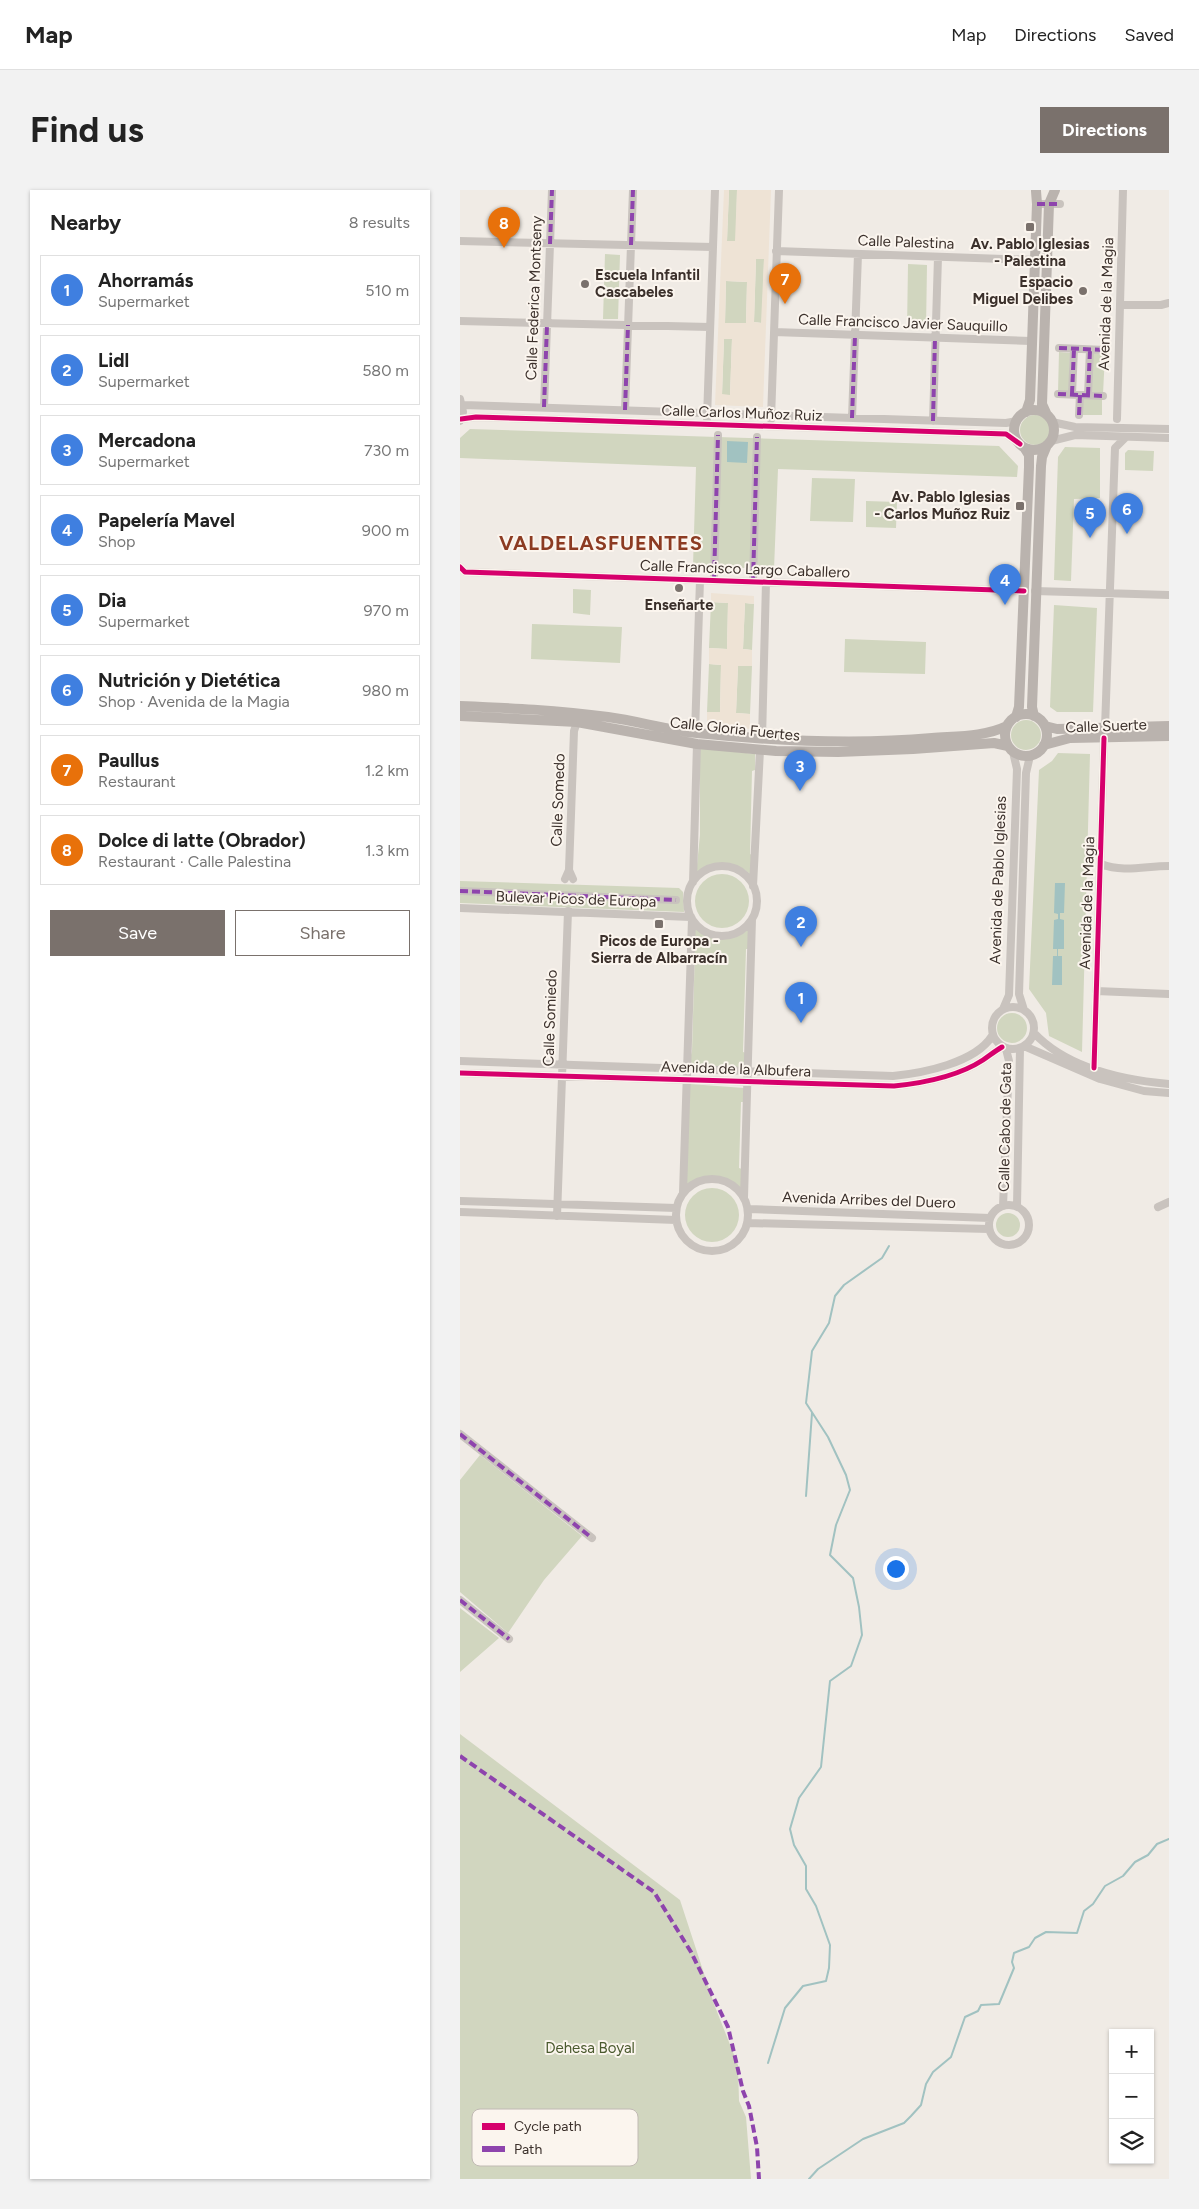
<!DOCTYPE html>
<meta charset="utf-8">
<style>
body{margin:0;font-family:Figtree,sans-serif;background:#f2f2f2;color:#222}
.controls{position:absolute;right:15px;bottom:15px;display:grid;overflow:hidden;border-radius:0px;box-shadow:0 1px 4px #0004}
.controls button{width:45px;height:45px;display:grid;place-items:center;padding:0;border:0;border-bottom:1px solid #e0e0e0;background:#fff;color:#222;font:25px sans-serif}
.you{position:absolute;left:435px;top:1378px;width:18px;height:18px;margin:-12px;border:4px solid #fff;border-radius:50%;background:#1a73e8;box-shadow:0 0 0 8px #1a73e833}
.badge{display:grid;place-items:center;width:32px;height:32px;border-radius:50%;background:#7a716c;color:#fff;font-size:16px;font-weight:700}
.pin{position:absolute;translate:-50% -41px;filter:drop-shadow(0 1px 2px #0008)}
.pin::after{content:'';position:absolute;top:26px;width:18px;height:15px;background:inherit;clip-path:polygon(0 0,100% 0,50% 100%)}
.list{margin:0;padding:0;list-style:none}
h2{display:flex;justify-content:space-between;align-items:center;height:65px;margin:0;padding:0 20px;font-size:21px}
h2 small{font-size:16px;font-weight:400;color:#767676}
.list li{display:grid;grid-template-columns:32px 1fr auto;gap:15px;align-items:center;box-sizing:border-box;height:70px;margin:0 10px 10px;padding:0 10px;border:1px solid #e0e0e0;border-radius:0px}
.list b{display:block;font-size:19px;white-space:nowrap}
.list p{margin:0;font-size:16px;white-space:nowrap;color:#767676}
.list em{font-size:16px;font-style:normal;color:#767676}
.actions{display:flex;gap:10px;padding:15px 20px}
.actions a{flex:1;padding:11px 0;border:1px solid #7a716c;border-radius:0px;text-align:center;font-size:18px;color:#7a716c}
.actions .main{background:#7a716c;color:#fff}
.icon{flex:none;width:28px;height:28px;fill:none;stroke:currentColor;stroke-width:2;stroke-linecap:round;stroke-linejoin:round}
.map{position:relative;flex:none;width:709px;height:1989px;overflow:hidden;border-radius:0px}
header{display:flex;align-items:center;gap:30px;box-sizing:border-box;height:70px;padding:0 25px;background:#fff;border-bottom:1px solid #e0e0e0}
header strong{font-size:24px}
nav{display:flex;gap:28px;margin-inline-start:auto;font-size:18px}
.intro{display:flex;align-items:center;justify-content:space-between;box-sizing:border-box;height:120px;padding:0 30px}
h1{margin:0;font-size:35px}
.button{padding:12px 22px;border-radius:0px;background:#7a716c;color:#fff;font-size:18px;font-weight:700}
main{display:flex;gap:30px;padding:0 30px}
aside{flex:1;background:#fff;border-radius:0px;box-shadow:0 1px 4px #0004}
.map>svg:first-child{display:block}
.green{fill:#d1d6bf}
.plaza{fill:#eee3d5;fill-rule:evenodd}
.water{fill:#a1c2c1}
.lines{fill:none;stroke-linecap:round;stroke-linejoin:round}
.stream{stroke:#a1c2c1;stroke-width:2}
.street{stroke:#c9c3be;stroke-width:8}
.secondary{stroke:#bab3ae;stroke-width:10}
.quiet{stroke:#8e44ad;stroke-width:4;stroke-dasharray:8 4;stroke-linecap:butt}
.cycleway-casing{stroke:#fbf5ee;stroke-width:8}
.cycleway{stroke:#d6006c;stroke-width:5}
.poi-dot{fill:#7a716c;stroke:#fbf5ee;stroke-width:2}
.labels{text-anchor:middle;stroke-width:4;stroke-linejoin:round;paint-order:stroke}
.street-label{font-size:15px;fill:#3b302b;stroke:#fbf5ee}
.poi-label{font-size:15px;font-weight:bold;fill:#3b302b;stroke:#fbf5ee}
.park-label{font-size:15px;fill:#4a5a2e;stroke:#fbf5ee}
.district-label{font-size:20px;font-weight:bold;letter-spacing:1px;fill:#8c3b22;stroke:#fbf5ee}
.key{fill:#fbf5ee;stroke:#c1bab4;stroke-width:1}
.key-label{font-size:14px;fill:#3b302b}
</style>
<header>
<strong>Map</strong>
<nav><a>Map</a><a>Directions</a><a>Saved</a></nav>
</header>
<div class="intro"><h1>Find us</h1><a class="button">Directions</a></div>
<main>
<aside>
<h2>Nearby<small>8 results</small></h2>
<ul class="list">
<li><span class="badge" style="background:#3f7fe0">1</span><div><b>Ahorramás</b><p>Supermarket</p></div><em>510 m</em></li>
<li><span class="badge" style="background:#3f7fe0">2</span><div><b>Lidl</b><p>Supermarket</p></div><em>580 m</em></li>
<li><span class="badge" style="background:#3f7fe0">3</span><div><b>Mercadona</b><p>Supermarket</p></div><em>730 m</em></li>
<li><span class="badge" style="background:#3f7fe0">4</span><div><b>Papelería Mavel</b><p>Shop</p></div><em>900 m</em></li>
<li><span class="badge" style="background:#3f7fe0">5</span><div><b>Dia</b><p>Supermarket</p></div><em>970 m</em></li>
<li><span class="badge" style="background:#3f7fe0">6</span><div><b>Nutrición y Dietética</b><p>Shop · Avenida de la Magia</p></div><em>980 m</em></li>
<li><span class="badge" style="background:#e8710a">7</span><div><b>Paullus</b><p>Restaurant</p></div><em>1.2 km</em></li>
<li><span class="badge" style="background:#e8710a">8</span><div><b>Dolce di latte (Obrador)</b><p>Restaurant · Calle Palestina</p></div><em>1.3 km</em></li>
</ul>
<div class="actions"><a class="main">Save</a><a>Share</a></div>
</aside>
<div class="map">
<svg width="709" height="1989" viewBox="0 0 709 1989">
<rect width="100%" height="100%" fill="#f0ebe5"/>
<!-- green -->
<path class="green" d="M269,0H277L276,51H267Z
M145,64L160,65L158,129H143Z
M296,69H304L302,133L294,132Z
M448,74L467,75L466,139H447Z
M266,91L287,92L286,133H265Z
M264,149H272L270,205H262Z
M599,162L610,163L609,202H598Z
M633,163L645,164L643,204L631,203Z
M622,208H642V225H622Z
M560 240a15 15 0 1 1 30 0a15 15 0 1 1-30 0Z
M10,239L539,256L558,276L557,287L318,279L314,379L233,376L236,277L0,268V248Z
M605,257L640,258V308L614,309L611,391L594,390L598,267Z
M668,260L694,261L693,281L665,280V263Z
M352,288L395,289L393,332L350,331Z
M406,311L437,312L436,338L406,337Z
M113,399L131,400L130,425L113,423Z
M251,412L268,413L267,459L249,458Z
M285,413L294,414L292,460L283,459Z
M594,415L637,418L633,522H597L590,517Z
M72,434L162,437L160,473L71,469Z
M385,449L466,452L465,484L384,482Z
M249,474L261,475L260,523L247,522Z
M278,476H292L290,524L276,523Z
M551 545a15 15 0 1 1 30 0a15 15 0 1 1-30 0Z
M240,558L295,564V580L292,581L290,664L292,665V686C275,669 254,670 236,685L240,645Z
M598,563L630,564L622,862L589,846L586,823L569,799L579,580L592,571Z
M235 711a27 27 0 1 1 54 0a27 27 0 1 1-54 0Z
M0,691L219,698L223,702L224,722L0,713Z
M234,737C251,751 272,754 290,738L289,759H286L283,862L286,863L284,878L228,877L232,861L235,758L233,757Z
M537 838a15 15 0 1 1 30 0a15 15 0 1 1-30 0Z
M230,894L284,898V912H281L279,978L282,979L281,1000C265,985 242,982 226,998Z
M225 1025a27 27 0 1 1 54 0a27 27 0 1 1-54 0Z
M536 1035a12 12 0 1 1 24 0a12 12 0 1 1-24 0Z
M20,1265L122,1346L84,1390L48,1443L0,1402V1290Z
M0,1418L39,1448L0,1482Z
M0,1544L220,1710L254,1814L278,1875L279,1911L286,1927L291,1989H0Z"/>
<!-- plaza -->
<path class="plaza" d="M264,0H269L267,51H275L277,0H311L303,217L255,215ZM296,69H304L301,133L294,132ZM266,91L287,92L286,133H265ZM264,149H272L270,205L262,204Z
M251,403L294,406V414L285,413L283,459L292,460V476H278L276,523L290,524V539L247,535V522H260L261,475L249,474V458L267,459L268,413L251,412Z"/>
<!-- water -->
<path class="water" d="M267,251L288,252L287,273L267,272Z
M595,693H605L604,723H600V729L604,730V759H598V766H602V795H592L593,766H597V759H593L594,730L598,729V724L594,723Z"/>
<g class="lines">
<!-- stream -->
<path class="stream" d="M346,1306L352,1223
M308,1873L325,1818L343,1796L366,1791L369,1778L370,1755L356,1716L346,1699V1676L334,1655L330,1639L339,1608L361,1577L370,1491L391,1476L402,1445L399,1417L393,1388L370,1365L376,1335L390,1300L386,1285L368,1247L346,1213L352,1161L369,1133L375,1106L384,1095L422,1068L429,1056
M349,1989L358,1979L403,1949L444,1933L451,1926L461,1915L466,1894L473,1882L491,1867L505,1827L518,1821L521,1815L539,1814L554,1778L552,1772L554,1763L569,1757L575,1748L586,1742L617,1743L624,1721L633,1714L645,1696L663,1686L675,1672L688,1665L697,1654L709,1649"/>
<!-- street -->
<path class="street" d="M577,14H600
M0,51L253,57
M316,61L575,70
M660,115H701L709,113
M0,131L250,137
M314,142L571,151
M599,158L645,160
M598,204L643,206
M612,204L614,159
M628,205L630,160
M0,209L3,222L0,231
M3,215L546,233L557,231
M84,217L92,0
M165,220L173,0
M619,225L620,205
M247,228L255,0
M392,228L398,64
M1,229L16,227L84,229L546,244L560,254
M311,229L319,0
M657,229L663,0
M473,231L478,67
M592,232L615,237L709,239
M591,251L615,245L709,248
M0,377L5,382L564,401
M254,390L258,245
M293,392L297,247
M575,401L709,405
M645,538L655,258L666,247
M235,543L240,390
M302,549L306,392
M641,674C664,683 685,676 709,676
M227 711a35 35 0 1 1 70 0a35 35 0 1 1-70 0Z
M109,680L113,689
M105,689L109,680L114,541L117,532
M233,692L237,554
M293,696L300,560
M0,701L216,710
M0,718L231,727
M636,801L709,804
M532 838a21 21 0 1 1 42 0a21 21 0 1 1-42 0Z
M543,819L549,805L557,579L553,562
M564,820L559,804L566,583L570,566
M574,843C607,878 663,890 709,894
M564,856L640,889L684,901L709,903
M0,871L433,886C463,883 515,873 532,846
M634,878L644,548
M0,883L434,896C464,893 497,887 523,870C529,866 535,861 542,857
M216 1025a36 36 0 1 1 72 0a36 36 0 1 1-72 0Z
M223,1003L232,729
M284,1008L292,729
M0,1011L216,1018
M529 1035a20 20 0 1 1 40 0a20 20 0 1 1-40 0Z
M543,1016L549,871L546,859
M557,1016L560,858
M698,1017L709,1012
M288,1019L530,1028
M0,1022L216,1030
M97,1026L108,721
M287,1033L529,1039
M0,1244L132,1348
M0,1410L49,1449"/>
<!-- secondary -->
<path class="secondary" d="M554 240a20 20 0 1 1 40 0a20 20 0 1 1-40 0Z
M566,222L570,210L577,14L576,1
M587,225L582,214L589,14L595,0
M0,516C50,518 98,520 148,527C178,531 207,540 237,543C315,551 394,555 472,548C497,546 524,547 547,536
M545 545a21 21 0 1 1 42 0a21 21 0 1 1-42 0Z
M0,526L117,532L237,554L316,561L378,562L453,559L534,553L548,556
M574,526L572,517L581,276L582,267L587,255
M556,527L559,517L569,277V265L564,257
M585,536L597,539L709,536
M584,555L610,548L709,546"/>
<!-- quiet -->
<path class="quiet" d="M577,14H600
M90,54L92,0
M171,55L173,0
M599,158L645,160
M598,204L643,206
M612,204L614,159
M628,205L630,160
M84,217L87,135
M165,220L168,135
M619,225L620,205
M392,228L395,145
M473,231L475,147
M254,390L258,245
M293,392L297,247
M0,701L216,710
M0,1244L132,1348
M0,1410L49,1449
M0,1566L194,1702L231,1762L268,1837L283,1901L289,1916L297,1957L299,1989"/>
<defs>
<path id="cycleway" d="M1,229L16,227L84,229L546,244L560,254
M0,377L5,382L564,401
M634,878L644,548
M0,883L434,896C464,893 497,887 523,870C529,866 535,861 542,857"/>
</defs>
<!-- cycleway casing -->
<use href="#cycleway" class="cycleway-casing"/>
<!-- cycleway -->
<use href="#cycleway" class="cycleway"/>
</g>
<!-- markers -->
<g class="poi-dot">
<rect x="565" y="32" width="10" height="10" rx="2.5"/>
<circle cx="125" cy="94" r="5"/>
<circle cx="623" cy="101" r="5"/>
<rect x="555" y="311" width="10" height="10" rx="2.5"/>
<circle cx="219" cy="398" r="5"/>
<rect x="194" y="729" width="10" height="10" rx="2.5"/>
</g>
<g class="labels">
<!-- street labels -->
<g class="street-label">
<text transform="translate(446 52) rotate(2)" y="5">Calle Palestina</text>
<text transform="translate(74 108) rotate(-88)" y="5">Calle Federica Montseny</text>
<text transform="translate(646 114) rotate(-88)" y="5">Avenida de la Magia</text>
<text transform="translate(443 133) rotate(2)" y="5">Calle Francisco Javier Sauquillo</text>
<text transform="translate(282 223) rotate(2)" y="5">Calle Carlos Muñoz Ruiz</text>
<text transform="translate(285 379) rotate(2)" y="5">Calle Francisco Largo Caballero</text>
<text transform="translate(646 536) rotate(-2)" y="5">Calle Suerte</text>
<text transform="translate(275 539) rotate(6)" y="5">Calle Gloria Fuertes</text>
<text transform="translate(98 610) rotate(-88)" y="5">Calle Somedo</text>
<text transform="translate(538 690) rotate(-88)" y="5">Avenida de Pablo Iglesias</text>
<text transform="translate(116 709) rotate(2)" y="5">Bulevar Picos de Europa</text>
<text transform="translate(627 713) rotate(-88)" y="5">Avenida de la Magia</text>
<text transform="translate(90 828) rotate(-88)" y="5">Calle Somiedo</text>
<text transform="translate(276 879) rotate(2)" y="5">Avenida de la Albufera</text>
<text transform="translate(545 937) rotate(-89)" y="5">Calle Cabo de Gata</text>
<text transform="translate(409 1010) rotate(2)" y="5">Avenida Arribes del Duero</text>
</g>
<!-- poi labels -->
<g class="poi-label">
<text x="570" y="59">Av. Pablo Iglesias<tspan x="570" dy="17">- Palestina</tspan></text>
<text x="135" y="90" text-anchor="start">Escuela Infantil<tspan x="135" dy="17">Cascabeles</tspan></text>
<text x="613" y="97" text-anchor="end">Espacio<tspan x="613" dy="17">Miguel Delibes</tspan></text>
<text x="550" y="312" text-anchor="end">Av. Pablo Iglesias<tspan x="550" dy="17">- Carlos Muñoz Ruiz</tspan></text>
<text x="219" y="420">Enseñarte</text>
<text x="199" y="756">Picos de Europa -<tspan x="199" dy="17">Sierra de Albarracín</tspan></text>
</g>
<!-- park labels -->
<g class="park-label">
<text x="130" y="1863">Dehesa Boyal</text>
</g>
<!-- district labels -->
<g class="district-label">
<text x="141" y="360">VALDELASFUENTES</text>
</g>
</g>
<!-- legend -->
<rect x="12" y="1919" width="166" height="57" rx="8" class="key"/>
<rect x="22" y="1933" width="23" height="7" fill="#d6006c"/>
<rect x="22" y="1956" width="23" height="6" fill="#8e44ad"/>
<g class="key-label">
<text x="54" y="1941">Cycle path</text>
<text x="54" y="1964">Path</text>
</g>
</svg>
<div class="controls">
<button>+</button>
<button>−</button>
<button><svg class="icon" aria-label="layers" viewBox="0 0 24 24"><path d="M12 4l9 5-9 5-9-5zM3 14l9 5 9-5"/></svg></button>
</div>
<div class="you"></div>
<div class="pin badge" style="left:341px;top:833px;background:#3f7fe0">1</div>
<div class="pin badge" style="left:341px;top:757px;background:#3f7fe0">2</div>
<div class="pin badge" style="left:340px;top:601px;background:#3f7fe0">3</div>
<div class="pin badge" style="left:545px;top:415px;background:#3f7fe0">4</div>
<div class="pin badge" style="left:630px;top:348px;background:#3f7fe0">5</div>
<div class="pin badge" style="left:667px;top:344px;background:#3f7fe0">6</div>
<div class="pin badge" style="left:325px;top:114px;background:#e8710a">7</div>
<div class="pin badge" style="left:44px;top:58px;background:#e8710a">8</div>
</div>
</main>
